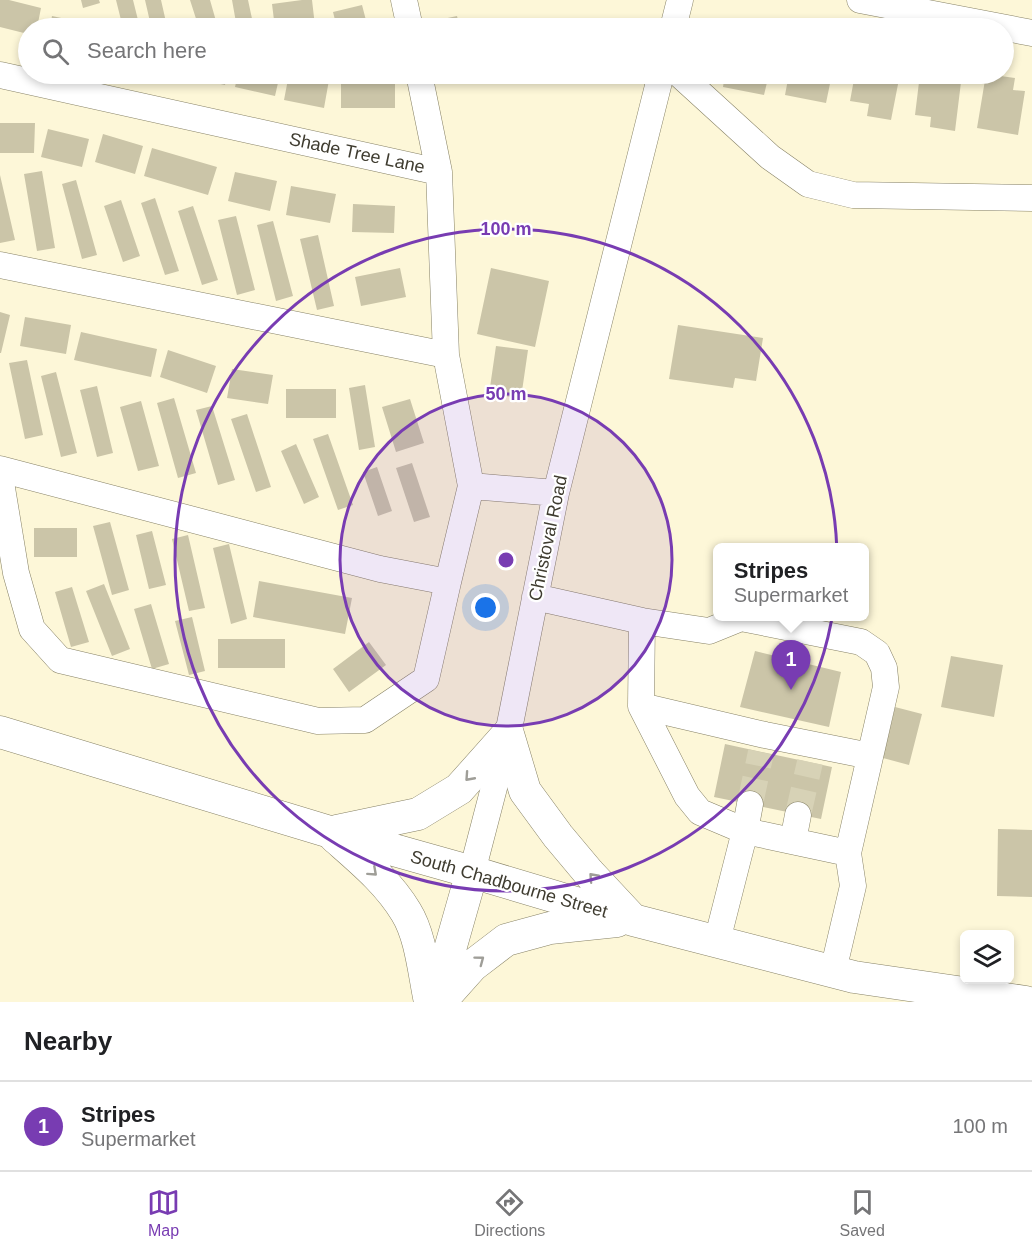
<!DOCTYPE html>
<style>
body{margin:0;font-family:Arial,sans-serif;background:#f2f2f2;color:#202124}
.controls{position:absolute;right:18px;bottom:18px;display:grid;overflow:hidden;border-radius:9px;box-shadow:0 3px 9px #0003}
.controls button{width:54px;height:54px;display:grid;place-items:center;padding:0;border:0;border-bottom:2px solid #e0e0e0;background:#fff;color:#202124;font:30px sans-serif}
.you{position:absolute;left:486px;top:608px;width:21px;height:21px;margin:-15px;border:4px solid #fff;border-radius:50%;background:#1a73e8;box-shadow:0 0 0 9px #1a73e833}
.badge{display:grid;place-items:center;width:39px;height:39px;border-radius:50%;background:#783cb2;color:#fff;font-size:20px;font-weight:700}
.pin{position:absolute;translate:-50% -50px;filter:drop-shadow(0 2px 3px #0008)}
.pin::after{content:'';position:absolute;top:32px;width:21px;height:18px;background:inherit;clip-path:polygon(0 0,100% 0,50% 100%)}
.popup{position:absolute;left:713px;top:543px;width:156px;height:78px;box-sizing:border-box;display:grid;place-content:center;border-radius:9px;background:#fff;filter:drop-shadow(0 2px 4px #0005);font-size:20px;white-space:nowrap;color:#757577}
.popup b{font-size:22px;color:#202124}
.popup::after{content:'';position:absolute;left:50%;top:100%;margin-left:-12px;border:12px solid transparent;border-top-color:#fff}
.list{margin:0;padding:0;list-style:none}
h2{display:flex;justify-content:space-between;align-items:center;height:78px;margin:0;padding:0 24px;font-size:26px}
h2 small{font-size:20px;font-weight:400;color:#757577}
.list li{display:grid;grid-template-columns:39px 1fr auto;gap:18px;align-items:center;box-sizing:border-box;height:90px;padding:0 24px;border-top:2px solid #e0e0e0}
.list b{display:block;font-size:22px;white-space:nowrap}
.list p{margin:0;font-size:20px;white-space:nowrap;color:#757577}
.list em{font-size:20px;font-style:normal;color:#757577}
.icon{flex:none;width:33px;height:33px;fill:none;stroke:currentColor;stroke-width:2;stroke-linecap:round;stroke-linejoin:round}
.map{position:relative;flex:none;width:1032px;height:1002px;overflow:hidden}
.search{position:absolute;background:#fff;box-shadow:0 3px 9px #0003;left:18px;right:18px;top:18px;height:66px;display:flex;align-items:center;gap:15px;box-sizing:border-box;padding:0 21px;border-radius:33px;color:#757577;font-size:22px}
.sheet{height:168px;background:#fff}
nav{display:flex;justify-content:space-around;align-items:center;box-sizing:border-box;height:84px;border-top:2px solid #e0e0e0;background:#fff;font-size:16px;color:#757577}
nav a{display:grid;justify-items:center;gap:3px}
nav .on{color:#783cb2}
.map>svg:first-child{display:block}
.building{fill:#cbc5a8}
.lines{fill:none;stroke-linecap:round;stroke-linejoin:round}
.minor-tunnel{stroke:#d7d2b6;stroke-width:26;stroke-dasharray:26 13;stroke-linecap:butt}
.minor-casing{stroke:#878266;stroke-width:27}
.major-casing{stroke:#878266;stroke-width:33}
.minor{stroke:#fff;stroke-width:26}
.major{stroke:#fff;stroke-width:32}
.oneway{stroke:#9f9e98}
.ring{fill:none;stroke:#783cb2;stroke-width:3}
.labels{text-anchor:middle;stroke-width:4.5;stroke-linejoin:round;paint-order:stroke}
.street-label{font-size:18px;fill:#3f3c30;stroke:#fff}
.centre{fill:#783cb2;stroke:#fff;stroke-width:3}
.ring-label{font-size:18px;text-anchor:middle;font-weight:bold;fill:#783cb2;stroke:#fff;stroke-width:4.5;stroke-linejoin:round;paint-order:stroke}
</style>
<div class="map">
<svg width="1032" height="1002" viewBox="0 0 1032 1002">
<rect width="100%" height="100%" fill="#fdf7d8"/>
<!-- building -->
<path class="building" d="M0,0H9L41,8L37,28H28V34L0,27Z
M81,0H99L100,3L83,8Z
M116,0H133L138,20L122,24Z
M145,0H161L166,22L151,26Z
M190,0H210L218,28H199Z
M232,0H248L254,28H237Z
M302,0H312L315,26L298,28H275L272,4Z
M362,5L368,28H337L333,12Z
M52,16L98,26L97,28H50Z
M457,16L460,28H430L429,22Z
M185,74H227L225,85L185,76Z
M238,74H280L275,96L235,87Z
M289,74H299L329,80L324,108L284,100Z
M725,74H769L764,95L723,87Z
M789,74H832L826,103L785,95Z
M855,74H900L891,120L867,116L869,104L850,101Z
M920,74H962L955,131L930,127L931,117L915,115Z
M986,74L1015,78L1013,90L1025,91L1018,135L977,128Z
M341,79H395V108H341Z
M0,123H35L34,153H0Z
M48,129L89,139L82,167L41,157Z
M103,134L143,146L135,174L95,162Z
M152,148L217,167L208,195L144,176Z
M42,171L55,248L37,251L24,174Z
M235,172L277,181L270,211L228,201Z
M0,175L15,240L0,243Z
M76,180L97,255L82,259L62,184Z
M291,186L336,194L330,223L286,215Z
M155,198L179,271L165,275L141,203Z
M121,200L140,256L123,262L104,206Z
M353,204L395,206L394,233L352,232Z
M193,206L218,280L202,285L178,211Z
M236,216L255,290L237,295L218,220Z
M273,221L293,296L276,301L257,225Z
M318,235L334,306L317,310L300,239Z
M400,268L406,297L361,306L355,277Z
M491,268L549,281L535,347L477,334Z
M0,312L10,315L1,353H0Z
M25,317L71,325L66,354L20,346Z
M678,325L763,338L756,381L735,378L733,388L669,379Z
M81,332L157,349L151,377L74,360Z
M496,346L528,350L521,398L489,394Z
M168,350L216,366L207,393L160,377Z
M27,360L43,435L25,439L9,363Z
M232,369L273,375L268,404L227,398Z
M56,372L77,453L61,457L41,376Z
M365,385L375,447L359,450L349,388Z
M97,386L113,453L97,457L80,390Z
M286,389H336V418H286Z
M174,398L196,473L178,478L157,403Z
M410,399L424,443L396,452L382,407Z
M141,401L159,466L138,471L120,407Z
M212,406L235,480L218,485L196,410Z
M247,414L271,487L256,492L231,419Z
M328,434L353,505L338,510L313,439Z
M296,444L319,497L304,504L281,451Z
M412,463L430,517L414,522L396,468Z
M377,467L392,511L378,516L363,472Z
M110,522L129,590L112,595L93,526Z
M34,528H77V557H34Z
M152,531L166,585L149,589L136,535Z
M188,535L205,608L189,611L172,539Z
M229,544L247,619L231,624L213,548Z
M259,581L352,598L345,634L253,617Z
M104,584L130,649L112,656L86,591Z
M72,587L89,642L71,647L55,592Z
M151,604L169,664L152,669L134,609Z
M192,617L205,671L189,675L175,621Z
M218,639H285V668H218Z
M369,642L386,665L349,692L333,669Z
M755,651L841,672L829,727L740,707Z
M951,656L1003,665L994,717L941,707Z
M895,707L922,714L909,765L883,758Z
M725,744L832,767L821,819L714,797Z
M998,829L1032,830V897L997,896Z"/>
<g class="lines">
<!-- minor-tunnel -->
<path class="minor-tunnel" d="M750,804L761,752
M798,815L810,762"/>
<defs>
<path id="minor" d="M404,0L410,28
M860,0L1032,33
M673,28L680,0
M419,74L439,172
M679,74L770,157L808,184L853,195L1032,198
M0,75L439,172L446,355L471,486
M0,265L446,355
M0,469L380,569L448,582L471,486L556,493
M0,476L16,573L32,629L60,660L318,721L365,720L426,679L448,582
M535,597L642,621L641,706L687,796L700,812L745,831L750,804
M642,621L709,631L741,618L861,642L877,653L884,668L886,687L848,853
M641,706L765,735L870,756
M793,841L798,815
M472,872L508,734L556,493L661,74
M717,941L745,831L848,853L853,886L833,971"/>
<path id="major" d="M0,732L330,832L472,872L633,920L854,977L1026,1002
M508,734L525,791L558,836L589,873L632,919
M337,831L418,814L459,789L508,734
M335,837C361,860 388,882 406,912C421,936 424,974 430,1002
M435,1002L472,872
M440,1002L472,966L506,940L550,928L617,921"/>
</defs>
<!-- minor casing -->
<use href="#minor" class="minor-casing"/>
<!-- major casing -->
<use href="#major" class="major-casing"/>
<!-- minor -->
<use href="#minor" class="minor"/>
<!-- major -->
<use href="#major" class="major"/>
</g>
<!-- one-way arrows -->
<defs><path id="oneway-chevron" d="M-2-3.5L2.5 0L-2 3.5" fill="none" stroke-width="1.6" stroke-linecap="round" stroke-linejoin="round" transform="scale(1.5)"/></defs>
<g class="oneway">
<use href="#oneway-chevron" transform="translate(469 777) rotate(132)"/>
<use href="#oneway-chevron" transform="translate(373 872) rotate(42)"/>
<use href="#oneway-chevron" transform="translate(593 877) rotate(-132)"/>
<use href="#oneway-chevron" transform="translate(480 960) rotate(-37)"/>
</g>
<!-- distance rings -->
<circle cx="506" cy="560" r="166" fill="#783cb2" fill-opacity=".12"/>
<g class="ring">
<circle cx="506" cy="560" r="166"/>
<circle cx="506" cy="560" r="331"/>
</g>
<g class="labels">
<!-- street labels -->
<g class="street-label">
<text transform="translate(357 153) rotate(12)" y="6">Shade Tree Lane</text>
<text transform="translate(548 538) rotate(-78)" y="6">Christoval Road</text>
<text transform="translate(509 884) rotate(16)" y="6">South Chadbourne Street</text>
</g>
</g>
<circle cx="506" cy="560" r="9" class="centre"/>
<g class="ring-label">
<text x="506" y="235">100 m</text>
<text x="506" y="400">50 m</text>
</g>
</svg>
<div class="controls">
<button><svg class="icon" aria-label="layers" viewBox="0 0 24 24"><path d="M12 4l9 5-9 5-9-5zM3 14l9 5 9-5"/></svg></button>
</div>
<div class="you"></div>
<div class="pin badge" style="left:791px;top:690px">1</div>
<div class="popup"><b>Stripes</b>Supermarket</div>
<div class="search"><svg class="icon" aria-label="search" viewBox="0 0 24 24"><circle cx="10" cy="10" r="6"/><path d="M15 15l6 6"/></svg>Search here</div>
</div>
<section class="sheet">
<h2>Nearby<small></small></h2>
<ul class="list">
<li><span class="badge">1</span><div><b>Stripes</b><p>Supermarket</p></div><em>100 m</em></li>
</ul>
</section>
<nav>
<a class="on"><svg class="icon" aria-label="map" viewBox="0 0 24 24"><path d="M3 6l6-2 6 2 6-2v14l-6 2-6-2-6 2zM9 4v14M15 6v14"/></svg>Map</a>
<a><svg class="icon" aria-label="directions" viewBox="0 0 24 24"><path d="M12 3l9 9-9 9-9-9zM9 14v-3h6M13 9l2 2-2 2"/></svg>Directions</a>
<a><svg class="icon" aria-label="saved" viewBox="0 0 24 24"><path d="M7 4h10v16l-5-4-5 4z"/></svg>Saved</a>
</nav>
